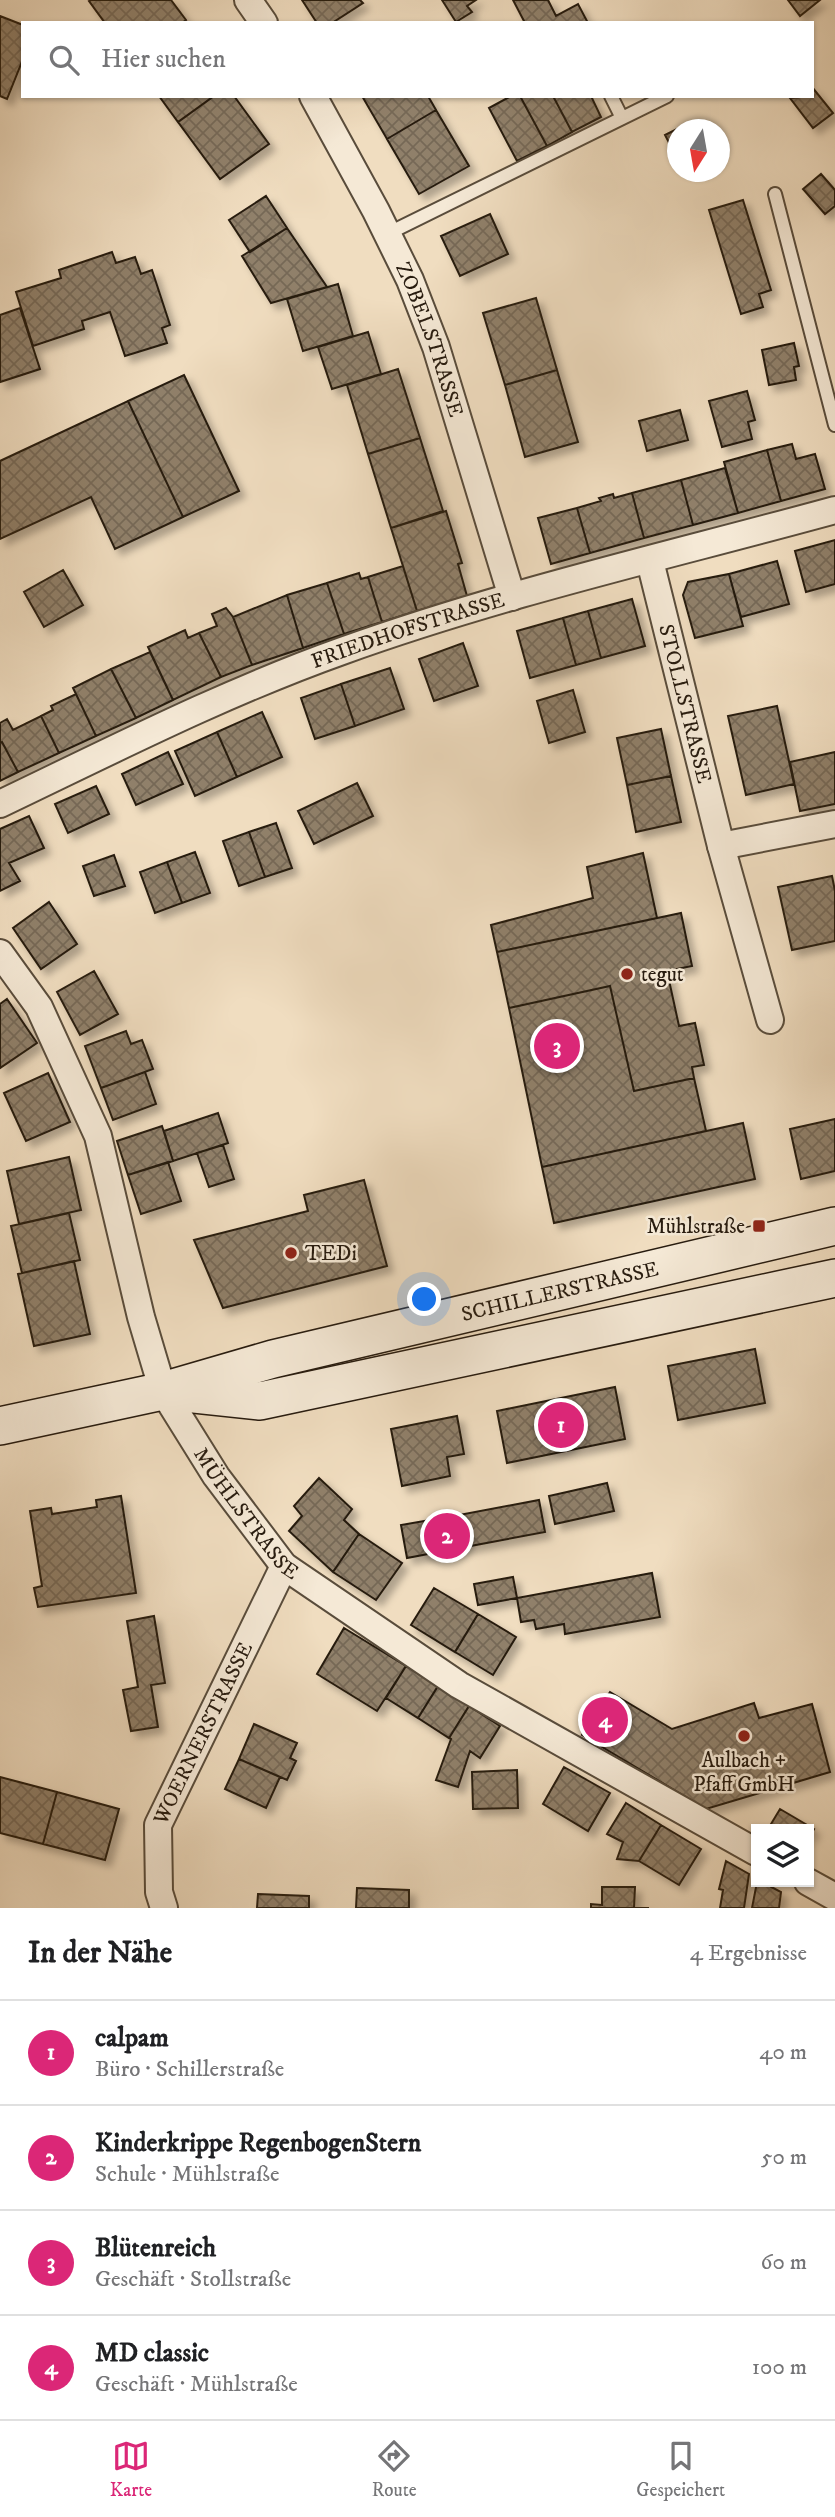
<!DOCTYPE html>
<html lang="de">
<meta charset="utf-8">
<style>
body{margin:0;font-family:"IM FELL DW Pica",serif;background:#f2f2f2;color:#202124}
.controls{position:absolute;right:21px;bottom:21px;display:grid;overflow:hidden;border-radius:0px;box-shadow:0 2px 5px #0004}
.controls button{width:63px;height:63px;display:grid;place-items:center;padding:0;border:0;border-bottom:2px solid #e0e0e0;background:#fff;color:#202124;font:35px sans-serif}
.compass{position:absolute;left:667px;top:119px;width:63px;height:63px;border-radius:50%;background:#fff;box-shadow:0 2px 5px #0004;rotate:191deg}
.you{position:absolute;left:425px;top:1300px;width:24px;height:24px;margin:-18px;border:5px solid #fff;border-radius:50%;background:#1a73e8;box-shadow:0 0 0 10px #1a73e833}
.badge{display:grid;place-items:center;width:46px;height:46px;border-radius:50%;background:#db2777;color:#fff;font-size:23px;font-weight:700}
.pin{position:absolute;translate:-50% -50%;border:4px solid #fff;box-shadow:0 2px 7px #0006}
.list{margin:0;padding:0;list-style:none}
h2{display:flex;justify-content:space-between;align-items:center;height:91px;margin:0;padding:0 28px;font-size:30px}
h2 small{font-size:23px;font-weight:400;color:#757577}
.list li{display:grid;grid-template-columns:46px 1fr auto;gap:21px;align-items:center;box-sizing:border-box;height:105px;padding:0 28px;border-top:2px solid #e0e0e0}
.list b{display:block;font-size:26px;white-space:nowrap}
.list p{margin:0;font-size:23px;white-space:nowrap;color:#757577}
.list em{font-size:23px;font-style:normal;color:#757577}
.icon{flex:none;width:38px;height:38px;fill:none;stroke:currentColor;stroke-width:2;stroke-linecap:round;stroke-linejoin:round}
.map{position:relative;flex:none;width:835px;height:1908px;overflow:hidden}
.search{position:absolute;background:#fff;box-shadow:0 2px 5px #0004;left:21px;right:21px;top:21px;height:77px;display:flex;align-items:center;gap:18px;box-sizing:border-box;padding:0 24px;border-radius:0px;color:#757577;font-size:26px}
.sheet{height:511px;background:#fff}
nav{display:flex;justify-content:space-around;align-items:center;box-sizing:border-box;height:98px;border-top:2px solid #e0e0e0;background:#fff;font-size:19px;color:#757577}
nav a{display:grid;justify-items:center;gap:4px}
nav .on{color:#db2777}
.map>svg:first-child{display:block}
.building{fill:url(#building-cross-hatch);stroke:#271b0f;stroke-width:2;filter:url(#shadow)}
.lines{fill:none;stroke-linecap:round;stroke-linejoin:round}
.lane-casing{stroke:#594c3b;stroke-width:16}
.street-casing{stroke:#594c3b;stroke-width:30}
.secondary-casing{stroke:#271b0f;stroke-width:40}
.lane{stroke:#f5e9d6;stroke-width:12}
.street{stroke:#f5e9d6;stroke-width:26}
.secondary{stroke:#f5e9d6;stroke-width:37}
.poi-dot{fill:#8f2418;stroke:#f5e9d6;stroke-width:2.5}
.labels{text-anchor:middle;stroke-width:5;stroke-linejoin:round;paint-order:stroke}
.street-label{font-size:21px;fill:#271b0f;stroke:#f5e9d6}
.poi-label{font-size:21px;fill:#271b0f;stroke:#f5e9d6;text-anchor:start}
</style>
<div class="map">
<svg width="835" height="1908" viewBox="0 0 835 1908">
<defs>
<pattern id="building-cross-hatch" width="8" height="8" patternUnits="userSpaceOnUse" patternTransform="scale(1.75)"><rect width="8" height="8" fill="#90806b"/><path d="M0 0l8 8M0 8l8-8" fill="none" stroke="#766856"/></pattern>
<filter id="shadow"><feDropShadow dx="6" dy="6" stdDeviation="3.5" flood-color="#0004"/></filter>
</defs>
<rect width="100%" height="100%" fill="#f0ddc0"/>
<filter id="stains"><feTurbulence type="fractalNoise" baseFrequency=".00286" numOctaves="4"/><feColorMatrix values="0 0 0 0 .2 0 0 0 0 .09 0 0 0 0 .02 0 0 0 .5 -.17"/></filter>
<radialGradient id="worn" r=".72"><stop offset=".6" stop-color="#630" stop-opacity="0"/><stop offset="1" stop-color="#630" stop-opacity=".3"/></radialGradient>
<!-- building -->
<path class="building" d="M91,0H171L186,20L182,23H105L89,1Z
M302,0H360L363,3L332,23H317Z
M442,0H476L467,6L472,12L456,22Z
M513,0H548L556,16L578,4L588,23H525Z
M788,0H820L800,16Z
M0,16L23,25V59L7,99L0,96Z
M812,87L833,113L813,128L790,98L812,96Z
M159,96H214L178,122Z
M214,96H234L269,144L220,179L178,122Z
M362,96H428L436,110L387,139Z
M511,96H520L547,146L517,161L489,108Z
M520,96H553L572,132L547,146Z
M553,96H591L601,117L572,132Z
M436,110L469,166L419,194L387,139Z
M691,122L695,130H678V160L665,135Z
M821,174L835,190V206L825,214L803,189Z
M266,196L287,228L250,252L229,220Z
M743,200L771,290L759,294L763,307L741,314L709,210Z
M490,214L508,254L460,276L441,236Z
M287,228L327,287L271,303L242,256Z
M112,252L116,263L135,257L141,274L152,270L170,325L162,328L167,343L125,356L110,312L82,321L84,329L33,346L16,292L61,278L59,270Z
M338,284L353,336L303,351L287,299Z
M536,298L557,370L505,385L483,313Z
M20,308L40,369L0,382V315Z
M368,332L381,374L332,389L318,347Z
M794,343L799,366L794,367L796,380L769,385L762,350Z
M398,369L420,438L368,454L347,385Z
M557,370L578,442L525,457L505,385Z
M184,375L239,491L183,517L128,401Z
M747,391L755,420L748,422L752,439L722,447L709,401Z
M128,401L183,517L115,549L91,497L0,539V461Z
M680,410L688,440L647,451L639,421Z
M420,438L443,511L391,528L368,454Z
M792,444L796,459L815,454L825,489L781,501L767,450Z
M767,450L781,501L738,513L724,462Z
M725,468L738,513L693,525L681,480Z
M681,480L693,525L644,538L632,493Z
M632,493L644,538L590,553L577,508L601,501L599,498L613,494L614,498Z
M577,508L590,553L551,564L538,518Z
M446,511L462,563L458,564L467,596L417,611L391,528Z
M835,540V584L806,592L795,551Z
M777,561L789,604L741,617L729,574Z
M403,566L417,611L382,622L368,577Z
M63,570L83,605L44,627L24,592Z
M359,573L361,579L368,577L382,622L344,634L327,583Z
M729,574L743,626L695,638L683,595L688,582Z
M327,583L344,634L303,648L287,595Z
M287,595L303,648L252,665L233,617Z
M632,599L645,646L601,658L588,611Z
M226,608L233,617L252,665L221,677L199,633L217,626L212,614Z
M588,611L601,658L576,665L563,618Z
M563,618L576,665L530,678L517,631Z
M185,630L188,638L199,633L221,677L173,700L148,647Z
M463,643L478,686L434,701L419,659Z
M150,652L173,700L136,718L111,669Z
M390,668L404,709L355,726L341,684Z
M111,669L136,718L96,736L73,688Z
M341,684L355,726L315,739L301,698Z
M573,690L585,732L549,743L537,701Z
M76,694L96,736L59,753L41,716L53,710L51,706Z
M777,706L794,784L746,795L728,716Z
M262,712L282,757L237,777L217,732Z
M41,716L59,753L18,772L2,742L0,743V723L7,719L13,730Z
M661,729L671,776L627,785L617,738Z
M217,732L237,777L195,796L175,751Z
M2,742L18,772L0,781V743Z
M168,752L183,784L136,805L122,774Z
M835,752V804L800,811L790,762Z
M671,776L681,822L636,832L627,785Z
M357,783L373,816L314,844L298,811Z
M96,786L109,814L68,833L55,804Z
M29,816L44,848L9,863L20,881L0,891V829Z
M276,823L292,868L265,877L249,832Z
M249,832L265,877L239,886L223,841Z
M195,852L210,893L182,903L167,862Z
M643,853L657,918L497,952L491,925L593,898L587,867Z
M114,855L125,886L94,896L83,866Z
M167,862L182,903L155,913L140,872Z
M832,876L835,891V941L792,950L778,887Z
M49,902L77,944L41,969L13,928Z
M681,913L692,966L667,971L679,1026L695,1023L704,1065L692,1067L694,1078L634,1091L610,986L509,1008L497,952Z
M94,971L118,1014L80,1035L57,992Z
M610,986L634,1091L694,1078L706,1131L542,1167L509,1008Z
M7,999L37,1043L0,1068V1004Z
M126,1031L131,1044L142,1040L153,1069L101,1088L85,1046Z
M145,1072L156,1104L113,1120L101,1088Z
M48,1073L70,1122L26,1141L4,1093Z
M218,1113L228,1143L173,1161L164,1131Z
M835,1119V1171L801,1179L790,1129Z
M743,1123L755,1179L554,1223L542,1167Z
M162,1126L173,1161L128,1175L117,1141Z
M223,1145L234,1179L209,1187L197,1153Z
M69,1157L81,1210L19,1224L7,1171Z
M168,1162L181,1201L141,1214L128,1175Z
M364,1180L387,1266L223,1308L194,1240L308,1211L304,1195Z
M69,1213L80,1260L22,1273L11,1226Z
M74,1261L90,1334L34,1346L18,1274Z
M755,1349L765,1403L678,1420L668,1366Z
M615,1387L625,1439L507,1463L497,1411Z
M457,1416L464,1454L447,1457L450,1476L402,1486L391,1429Z
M319,1478L352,1509L344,1520L359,1534L333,1572L289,1531L302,1516L294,1506Z
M607,1483L614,1511L555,1524L549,1496Z
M121,1496L136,1593L38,1607L34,1588L42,1586L30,1511L51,1508L52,1514L97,1507L96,1500Z
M539,1500L545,1532L465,1547L459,1515Z
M459,1515L465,1547L407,1558L401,1525Z
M359,1534L402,1563L376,1600L333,1572Z
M652,1573L660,1617L565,1634L564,1624L536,1629L534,1620L521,1622L517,1598Z
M513,1577L517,1598L478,1605L474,1584Z
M434,1588L478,1614L455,1652L411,1625Z
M478,1614L516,1637L493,1675L455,1652Z
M154,1616L165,1683L151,1685L158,1727L131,1731L123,1690L138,1687L127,1621Z
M344,1628L406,1666L377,1711L317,1674Z
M406,1666L438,1686L418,1718L386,1698Z
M438,1686L469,1706L449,1738L418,1718Z
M610,1692L672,1729L754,1703L759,1718L812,1704L830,1772L706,1809L582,1735Z
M469,1706L500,1726L480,1758L470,1751L458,1787L436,1780L451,1739L449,1738Z
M254,1724L297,1743L290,1758L296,1761L287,1780L239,1759Z
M239,1759L280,1777L266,1808L225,1789Z
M564,1767L610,1793L588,1831L543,1804Z
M517,1770L518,1808L473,1809L472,1772Z
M0,1777L57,1792L43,1844L0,1833Z
M57,1792L119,1809L105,1860L43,1844Z
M626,1803L661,1825L639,1861L617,1859L623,1842L607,1834Z
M780,1809L814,1829L809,1838V1829H768Z
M661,1825L701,1849L679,1885L639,1861Z
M726,1861L749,1874L744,1908H720L723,1890L719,1889Z
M757,1882H762L781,1892L779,1908H752Z
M602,1887H635L634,1908H649H591V1904L602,1905Z
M357,1888L409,1890V1908H356Z
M258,1894L309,1896V1908H257Z"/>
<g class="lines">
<defs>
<path id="lane" d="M611,96L622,118
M775,194L835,425
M387,234L667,96"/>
<g id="street">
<path d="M248,0L264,23"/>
<path id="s1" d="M313,96L376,211L410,280L436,347L512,597"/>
<path id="s2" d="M650,561L721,846L770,1020"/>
<path id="s3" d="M0,804C113,750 224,693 342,651C503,593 671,555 835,510"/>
<path d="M721,846L835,824"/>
<path id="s4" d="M0,953L39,1007L98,1136L141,1317L163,1391L216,1476L284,1566L459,1685L756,1852"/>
<path d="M808,1882L835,1897"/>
<path id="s5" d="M164,1908L159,1892L158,1825L284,1566"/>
</g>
<g id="secondary">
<path d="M185,1393L260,1401L835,1278"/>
<path id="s6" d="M0,1426L163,1391L273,1359L835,1226"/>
</g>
</defs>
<!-- lane casing -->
<use href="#lane" class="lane-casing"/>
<!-- street casing -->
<use href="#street" class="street-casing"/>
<!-- secondary casing -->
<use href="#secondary" class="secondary-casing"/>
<!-- lane -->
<use href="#lane" class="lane"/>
<!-- street -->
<use href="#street" class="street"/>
<!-- secondary -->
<use href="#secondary" class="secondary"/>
</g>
<!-- markers -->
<g class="poi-dot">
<circle cx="627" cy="974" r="7"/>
<rect x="752" y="1219" width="14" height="14" rx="3.5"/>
<circle cx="291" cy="1253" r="7"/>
<circle cx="744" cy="1736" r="7"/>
</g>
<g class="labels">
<!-- street labels -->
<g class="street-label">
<text dy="7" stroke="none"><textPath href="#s1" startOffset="271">ZOBELSTRASSE</textPath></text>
<text dy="7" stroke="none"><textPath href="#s3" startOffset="444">FRIEDHOFSTRASSE</textPath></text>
<text dy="7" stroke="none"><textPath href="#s2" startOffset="147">STOLLSTRASSE</textPath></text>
<text dy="7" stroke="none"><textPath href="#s6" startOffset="576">SCHILLERSTRASSE</textPath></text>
<text dy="7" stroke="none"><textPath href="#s4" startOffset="620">MÜHLSTRASSE</textPath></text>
<text dy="7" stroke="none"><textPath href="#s5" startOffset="186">WOERNERSTRASSE</textPath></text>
</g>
<!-- poi labels -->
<g class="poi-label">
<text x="641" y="981">tegut</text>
<text x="745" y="1233" text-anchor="end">Mühlstraße</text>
<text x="305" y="1260">TEDi</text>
<text x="744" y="1767" text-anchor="middle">Aulbach +<tspan x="744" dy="24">Pfaff GmbH</tspan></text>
</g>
</g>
<rect width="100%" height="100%" filter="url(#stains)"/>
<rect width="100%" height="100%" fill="url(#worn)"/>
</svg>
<div class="controls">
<button><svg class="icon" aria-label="layers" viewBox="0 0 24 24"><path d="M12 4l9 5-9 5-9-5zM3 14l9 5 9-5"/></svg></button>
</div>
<svg class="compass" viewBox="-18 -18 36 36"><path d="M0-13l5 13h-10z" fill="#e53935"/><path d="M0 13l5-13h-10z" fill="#757577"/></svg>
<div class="you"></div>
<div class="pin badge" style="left:561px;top:1425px">1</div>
<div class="pin badge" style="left:447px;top:1536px">2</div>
<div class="pin badge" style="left:557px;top:1046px">3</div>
<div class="pin badge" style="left:605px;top:1720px">4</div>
<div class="search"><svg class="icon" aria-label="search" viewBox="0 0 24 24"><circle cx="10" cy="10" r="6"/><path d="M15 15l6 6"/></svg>Hier suchen</div>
</div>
<section class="sheet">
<h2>In der Nähe<small>4 Ergebnisse</small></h2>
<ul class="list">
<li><span class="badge">1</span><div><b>calpam</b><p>Büro · Schillerstraße</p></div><em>40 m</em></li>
<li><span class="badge">2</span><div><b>Kinderkrippe RegenbogenStern</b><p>Schule · Mühlstraße</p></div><em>50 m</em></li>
<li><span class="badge">3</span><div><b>Blütenreich</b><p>Geschäft · Stollstraße</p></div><em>60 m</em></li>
<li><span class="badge">4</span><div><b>MD classic</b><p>Geschäft · Mühlstraße</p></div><em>100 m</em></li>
</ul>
</section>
<nav>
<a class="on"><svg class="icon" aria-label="map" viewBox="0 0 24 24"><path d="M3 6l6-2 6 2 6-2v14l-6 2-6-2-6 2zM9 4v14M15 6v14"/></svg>Karte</a>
<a><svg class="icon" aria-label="directions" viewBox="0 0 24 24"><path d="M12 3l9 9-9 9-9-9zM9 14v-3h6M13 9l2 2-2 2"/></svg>Route</a>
<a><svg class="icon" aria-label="saved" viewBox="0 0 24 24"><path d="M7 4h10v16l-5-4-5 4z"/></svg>Gespeichert</a>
</nav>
